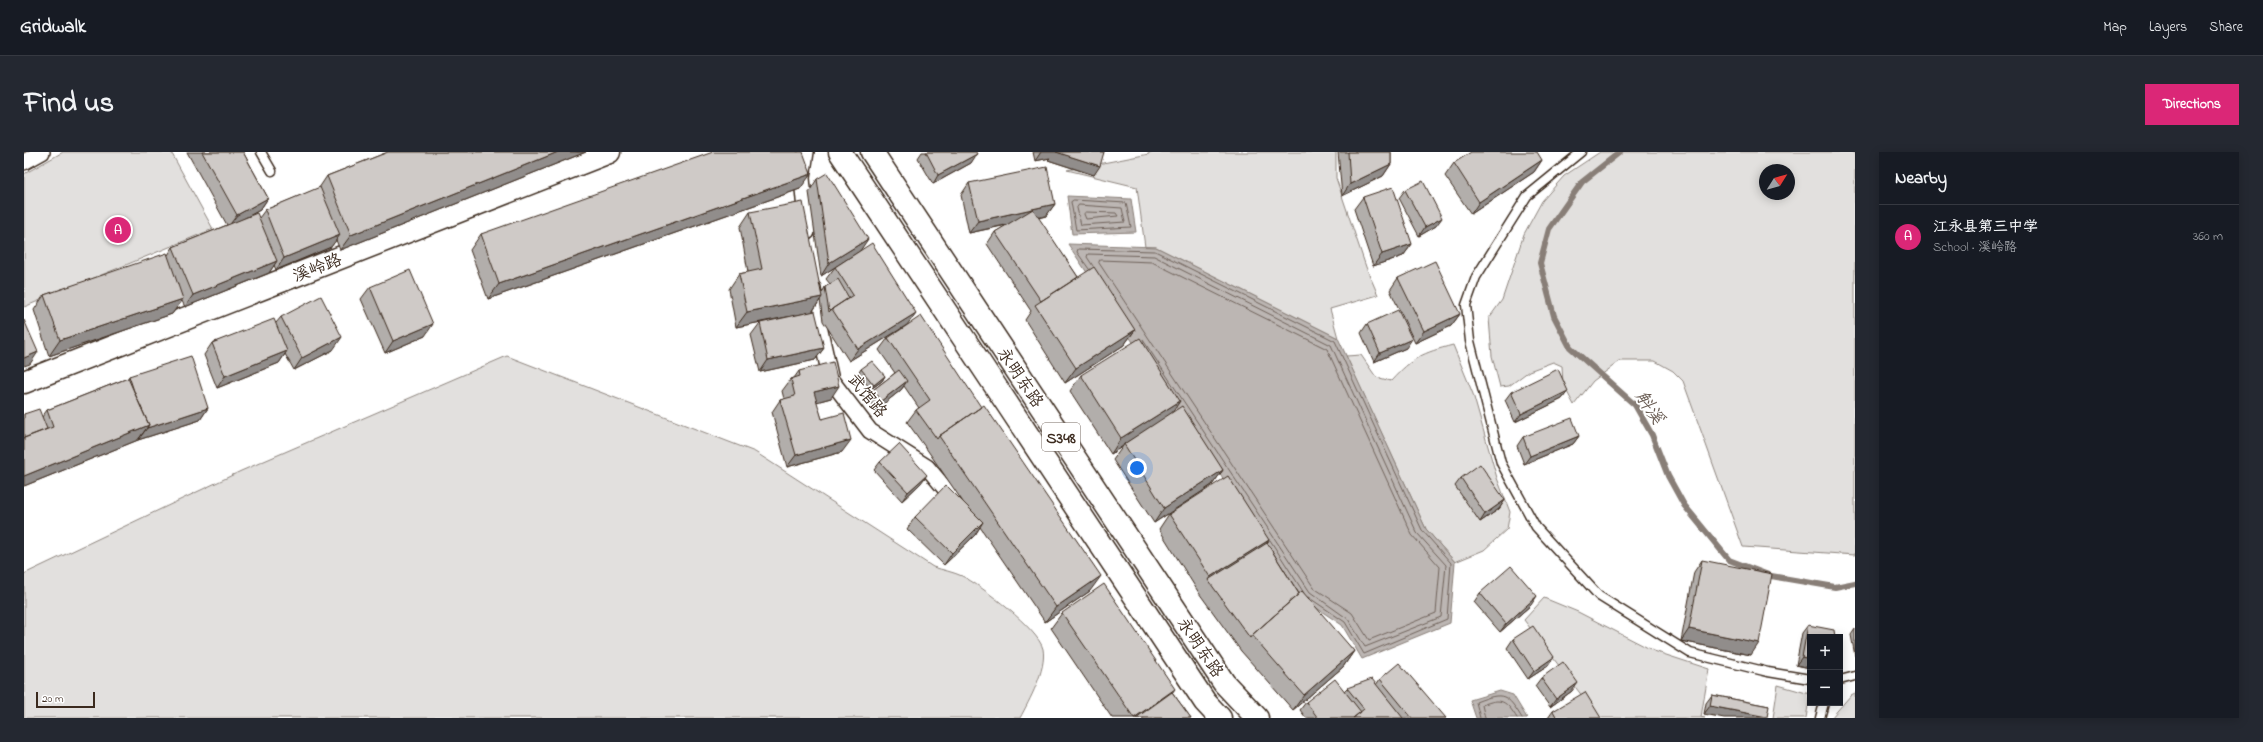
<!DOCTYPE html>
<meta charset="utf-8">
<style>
body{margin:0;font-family:"Indie Flower","LXGW WenKai TC",sans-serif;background:#242831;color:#f1f3f6}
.controls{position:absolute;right:12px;bottom:12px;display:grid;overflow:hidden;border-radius:0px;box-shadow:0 2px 10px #0003}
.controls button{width:36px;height:36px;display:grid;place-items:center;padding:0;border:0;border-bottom:1px solid #363941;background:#171b24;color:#f1f3f6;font:20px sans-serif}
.compass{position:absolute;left:1735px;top:12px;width:36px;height:36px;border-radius:50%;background:#171b24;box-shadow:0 2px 10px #0003;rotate:53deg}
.scale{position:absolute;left:12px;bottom:10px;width:59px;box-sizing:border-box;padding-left:4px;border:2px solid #3b2a1e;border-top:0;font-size:11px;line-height:14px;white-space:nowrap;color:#3b2a1e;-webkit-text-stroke:3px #fff;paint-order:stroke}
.you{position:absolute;left:1113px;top:316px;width:14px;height:14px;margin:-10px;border:3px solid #fff;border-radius:50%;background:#1a73e8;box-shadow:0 0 0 6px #1a73e833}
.badge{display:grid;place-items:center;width:26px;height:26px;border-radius:50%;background:#db2777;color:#fff;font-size:13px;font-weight:700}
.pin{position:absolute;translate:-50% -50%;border:2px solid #fff;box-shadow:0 1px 4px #0006}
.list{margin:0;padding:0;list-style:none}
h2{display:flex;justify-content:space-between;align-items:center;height:52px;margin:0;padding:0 16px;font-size:17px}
h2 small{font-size:13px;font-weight:400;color:#9ea1a6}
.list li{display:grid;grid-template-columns:26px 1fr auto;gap:12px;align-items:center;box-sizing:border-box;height:64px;padding:0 16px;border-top:1px solid #363941}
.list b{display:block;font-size:15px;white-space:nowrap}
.list p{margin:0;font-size:13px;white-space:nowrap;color:#9ea1a6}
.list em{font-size:13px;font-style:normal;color:#9ea1a6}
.map{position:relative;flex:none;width:1831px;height:566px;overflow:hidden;border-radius:0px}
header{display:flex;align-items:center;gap:24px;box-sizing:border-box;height:56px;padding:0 20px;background:#171b24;border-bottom:1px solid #363941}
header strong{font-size:19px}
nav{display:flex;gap:22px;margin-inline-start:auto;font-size:14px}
.intro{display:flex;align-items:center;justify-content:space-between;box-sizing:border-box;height:96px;padding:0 24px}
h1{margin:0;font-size:28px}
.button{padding:10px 18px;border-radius:0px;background:#db2777;color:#fff;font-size:14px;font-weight:700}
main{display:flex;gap:24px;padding:0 24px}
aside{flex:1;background:#171b24;border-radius:0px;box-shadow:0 2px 10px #0003}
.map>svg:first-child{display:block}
.green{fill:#e2e0de;stroke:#8e857e;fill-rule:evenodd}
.water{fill:#bcb6b3;stroke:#887e77}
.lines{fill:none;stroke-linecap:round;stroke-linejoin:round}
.shore{stroke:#6f625a;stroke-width:1}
.stream{stroke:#887e77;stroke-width:6}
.lane-casing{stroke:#3b2a1e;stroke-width:11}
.street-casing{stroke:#3b2a1e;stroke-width:18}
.secondary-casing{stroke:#3b2a1e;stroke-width:25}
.primary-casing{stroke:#3b2a1e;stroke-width:25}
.lane{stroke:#fff;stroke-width:8}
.street{stroke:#fff;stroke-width:15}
.secondary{stroke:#fff;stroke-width:22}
.primary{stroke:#fff;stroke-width:22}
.wall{fill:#b2aeab;stroke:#3b2a1e}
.shaded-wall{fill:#918d8b;stroke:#3b2a1e}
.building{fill:#cfcac7;stroke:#3b2a1e}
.labels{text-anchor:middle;stroke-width:3.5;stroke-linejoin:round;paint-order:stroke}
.shield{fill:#fff;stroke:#766a62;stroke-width:1}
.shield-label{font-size:16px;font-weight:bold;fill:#3b2a1e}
.street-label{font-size:17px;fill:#3b2a1e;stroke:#fff}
.water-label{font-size:18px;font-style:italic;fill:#685b52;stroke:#fff}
</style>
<header>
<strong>Gridwalk</strong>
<nav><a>Map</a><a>Layers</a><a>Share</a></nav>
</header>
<div class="intro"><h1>Find us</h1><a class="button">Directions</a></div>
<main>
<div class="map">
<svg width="1831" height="566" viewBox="0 0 1831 566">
<rect width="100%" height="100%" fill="#fff"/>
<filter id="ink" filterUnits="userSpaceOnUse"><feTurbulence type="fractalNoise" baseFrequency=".025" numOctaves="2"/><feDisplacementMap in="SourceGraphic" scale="8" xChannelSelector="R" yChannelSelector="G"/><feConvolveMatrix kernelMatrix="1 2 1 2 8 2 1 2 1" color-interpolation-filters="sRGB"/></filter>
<g filter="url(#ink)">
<!-- green -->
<path class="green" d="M39,0H147L189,77L0,155V22Z
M1125,0H1312V26L1342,115L1354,143L1306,157L1314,186L1132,95H1121L1113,35L1043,18L1125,2Z
M1576,0H1831V403L1719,395L1659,229L1649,219L1631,209H1596L1569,229L1550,253L1539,232L1538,214L1529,210L1505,219L1485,234L1476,235L1468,204L1465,166L1478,148L1500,82L1518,49L1540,24ZM1741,18H1765V42H1741Z
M1429,193L1449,242L1473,326L1486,360L1483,377L1460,398L1431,410L1402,377L1322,204L1337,203L1352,225L1367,229C1389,205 1398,201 1429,193Z
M483,204L731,300L909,415C919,418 929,420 938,424C957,433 1015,478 1019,497C1023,517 1005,549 996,566H0V422L217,319Z
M1520,446L1554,460L1630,499L1685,517L1677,565L1681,566H1575L1500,468Z
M1754,533L1786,542L1782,566H1749Z
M1831,541V566H1807L1827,543Z"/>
<!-- water -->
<path class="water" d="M1043,44L1107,47L1112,80L1048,82Z
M1044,92L1132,95L1314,186L1402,377L1431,410L1426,471L1338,507L1318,473L1279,447Z
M1476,539L1489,543L1503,566H1452L1446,548Z"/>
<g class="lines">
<!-- shore -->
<path class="shore" d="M1050,48L1102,51L1107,75L1052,78L1047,50Z
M1055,53L1098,56L1101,70L1057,73L1053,56Z
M1062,60L1092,61L1094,64L1062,67L1060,62Z
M1076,108L1128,110L1303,197L1388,383L1416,415L1412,461L1345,488L1328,461L1290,436L1075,111Z
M1069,114L1063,105L1064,102L1130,104L1307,193L1393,381L1422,413L1417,465L1341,495L1324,467L1286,440L1119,188
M1065,117L1053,100L1054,97L1131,99L1311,189L1398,378L1427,411L1423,467L1340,502L1321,470L1284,445
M1246,388L1280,441
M1456,566L1452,550C1480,539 1483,542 1498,566
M1461,566L1458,553C1478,545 1482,549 1493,566"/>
<!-- stream -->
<path class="stream" d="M1596,0L1558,30L1525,77L1516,111L1530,164L1546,195L1611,253L1628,283L1644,324L1660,353L1705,408L1747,424L1811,435L1831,431"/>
<defs>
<path id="lane" d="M237,0L248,19
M1557,0L1503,44L1452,125L1442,153L1446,189L1477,311L1512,375L1575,444L1666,501L1744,520L1786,527
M1816,528L1831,524
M1796,566L1800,551"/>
<path id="street" d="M782,0L778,26L783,80
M0,10L18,0
M789,136L792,161L807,228L846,279L903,315L933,351"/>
<path id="secondary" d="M0,230L585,0"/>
<path id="primary" d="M816,0L1181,550L1196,566
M848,0L1200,531L1233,566"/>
</defs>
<!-- lane casing -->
<use href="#lane" class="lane-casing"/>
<!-- street casing -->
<use href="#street" class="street-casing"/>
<!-- secondary casing -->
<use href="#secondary" class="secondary-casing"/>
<!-- primary casing -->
<use href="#primary" class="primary-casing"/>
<!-- lane -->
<use href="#lane" class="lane"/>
<!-- street -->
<use href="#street" class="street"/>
<!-- secondary -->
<use href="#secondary" class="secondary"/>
<!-- primary -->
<use href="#primary" class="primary"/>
</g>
<!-- wall -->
<path class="wall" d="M163,0H219L244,46L236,58L221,66H235L241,58L295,36L303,24L364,0H562L316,98L312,88L307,95L252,118L250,113L245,121L161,155L158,149L148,162L25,204L10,158L20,143L144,103L149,95L203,73Z
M898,0H952L947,11L909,32L894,6Z
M1009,0H1080L1070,23L1024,8L1026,6L1011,9Z
M1314,0H1367V12L1359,24L1318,44Z
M1518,8L1510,20L1447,62L1421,24L1430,11Z
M793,27L836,98L883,173L825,209L799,169L796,148L789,159L800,196L791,208L736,220L727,183L736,171L747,168L712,175L705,137L715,122L724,120L716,75L726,60L798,141L801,135L806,132L802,127L811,115L797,124L785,40Z
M945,31L1031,52L1022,64L1014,66L1054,125L1111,178L1100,193L1041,231L1001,168L1007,159L963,92L971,80L983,73L945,81L937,43Z
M776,37L464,147L446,98L457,82Z
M1381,38L1412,74L1395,84L1375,46Z
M1339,45L1388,92L1379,104L1349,114L1330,57Z
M1374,126L1436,162L1427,174L1391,191L1366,138Z
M346,135L401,184L361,201L337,147Z
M257,165L309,198L270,218L261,202L255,211L193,236L180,203L188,191L252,171Z
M1343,172L1382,196L1350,210L1337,181Z
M864,186L1066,439L1021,470L956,375L951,383L920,413L883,377L891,365L939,350L904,299L883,270L892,258L895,256L880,234L877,238L852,258L843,246L849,238L871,221L855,198Z
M837,217L861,224L858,229L847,237L834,222Z
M775,219L807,246L792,250L798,267L818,300L763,315L748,260L756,248L760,247L758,239L767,227L770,226Z
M1057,223L1147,262L1199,318L1188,333L1130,371L1089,308L1099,294L1087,302L1046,239Z
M105,224L184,256L176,268L114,288L0,334V262L18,265L23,258L104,226Z
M1544,239L1538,247L1491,270L1481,248L1487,240Z
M1555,284L1549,292L1500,312L1493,294L1499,285Z
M856,310L897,331L878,349L850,318Z
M1437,326L1481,348L1475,357L1456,370L1431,334Z
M1145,362L1245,388L1243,391L1275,442L1330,499L1319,515L1269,558L1217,499L1175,441L1135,377Z
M1678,408L1727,503L1657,489L1670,420Z
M1456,441L1507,453L1476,480L1450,450Z
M1038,461L1148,540L1167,566H1088L1027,476Z
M1784,473L1786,485V516L1772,513L1778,481Z
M1831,477V504L1827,483Z
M1489,487L1524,514L1504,527L1483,496Z
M1517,526L1548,539L1526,555L1511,534Z
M1356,527L1422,566H1282L1276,558L1282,550L1320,539L1323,536L1352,533Z
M1688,543L1745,554L1680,562L1682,551Z
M1529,559L1577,566H1524Z"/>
<!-- shaded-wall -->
<path class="shaded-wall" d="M534,0H562L316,98L327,83Z
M1017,0H1033L1076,14L1070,23L1024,8L1026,6L1011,9Z
M953,2L947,11L909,32L914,23Z
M1518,8L1510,20L1447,62L1455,50Z
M1367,12L1359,24L1318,44L1326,32Z
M787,22L776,37L464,147L475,132Z
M244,46L236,58L204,75L213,63Z
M1031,52L1022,64L945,81L954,69Z
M1418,66L1412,74L1395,84L1401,75Z
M316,83L307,95L252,118L260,106Z
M844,87L836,99L797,124L805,111Z
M1388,92L1379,104L1349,114L1358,102Z
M253,109L245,121L161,155L169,143Z
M798,145L788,160L712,175L723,160Z
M159,147L148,162L25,204L36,188Z
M892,161L883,173L825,209L834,197Z
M1436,162L1427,174L1391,191L1400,179Z
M409,172L401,184L361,201L369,189Z
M1111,178L1100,193L1041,231L1052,216Z
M318,185L309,198L270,218L278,206Z
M1388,187L1382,196L1350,210L1356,201Z
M800,196L791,208L736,220L744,208Z
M263,199L255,211L193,236L201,224Z
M14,200L6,212L0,214V206Z
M861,224L858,229L847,237L850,233Z
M883,229L877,238L852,258L857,249Z
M815,234L807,246L781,253L790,240Z
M1544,239L1538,247L1491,270L1497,262Z
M1156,249L1146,264L1100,292L1099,294L1087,302L1097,286Z
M184,256L176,268L114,288L123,276Z
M125,273L114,288L0,334V324Z
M1555,284L1549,292L1500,312L1506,304Z
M827,288L818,300L763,315L772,303Z
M1199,318L1188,333L1130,371L1140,356Z
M903,323L897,331L878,349L884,340Z
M1481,348L1475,357L1456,370L1461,362Z
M959,370L951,383L920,413L928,401Z
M1245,388L1234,403L1184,428L1186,425Z
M1077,424L1066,439L1021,470L1032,455Z
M1513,444L1507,453L1476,480L1482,472Z
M1665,477L1735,491L1727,503L1657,489Z
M1330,499L1319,515L1269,558L1280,543Z
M1530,505L1524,514L1504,527L1510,519Z
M1778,505L1786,507V516L1772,513Z
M1554,531L1548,539L1526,555L1532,547Z
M1151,537L1140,552L1120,566H1110Z
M1686,554L1743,565L1742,566H1700L1680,562Z"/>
<!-- building -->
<path class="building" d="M178,0H219L244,46L213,63Z
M364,0H534L327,83L303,24Z
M689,0H779L787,22L475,132L457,82Z
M902,0H952L953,2L914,23Z
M1032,0H1080L1076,14Z
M1324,0H1367V12L1326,32Z
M1447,0H1513L1518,8L1455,50L1430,11Z
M1023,15L1031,52L954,69L945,31Z
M803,21L844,87L805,111L793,27Z
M1399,29L1418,66L1401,75L1381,38Z
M296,35L316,83L260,106L241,58Z
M1369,35L1388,92L1358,102L1339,45Z
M779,50L798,145L723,160L715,122L738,117L726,60Z
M1009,57L1054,125L1017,149L971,80Z
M233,61L253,109L169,143L149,95Z
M848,91L892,161L834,197L808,157L829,143L811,115Z
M143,101L159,147L36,188L20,143Z
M1411,109L1436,162L1400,179L1374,126Z
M1070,115L1111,178L1052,216L1011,153Z
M386,118L409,172L369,189L346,135Z
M814,127L825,146L808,157L805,160L801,135Z
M297,144L318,185L278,206L257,165Z
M1374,158L1388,187L1356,201L1343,172Z
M791,159L800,196L744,208L736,171Z
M897,164L957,255L915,284L913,287L892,258L906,248L864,186Z
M250,167L263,199L201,224L188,191Z
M0,168L14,200L0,206Z
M1116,186L1156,249L1097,286L1057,223Z
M167,204L184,256L123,276L125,273L111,242L105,224Z
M848,209L861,224L850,233L837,217Z
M809,210L815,234L790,240L798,267L820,261L827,288L772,303L756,248L771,244L767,227L776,224L775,219Z
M1534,217L1544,239L1497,262L1487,240Z
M875,218L883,229L857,249L849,238Z
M104,226L125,273L0,324V286L29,275L23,258Z
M960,253L1077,424L1032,455L915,284Z
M1158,254L1199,318L1140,356L1100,292Z
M15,257L23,277L0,286V262Z
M1548,266L1555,284L1506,304L1499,285Z
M875,292L903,323L884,340L856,310Z
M1456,312L1481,348L1461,362L1437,326Z
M1204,324L1245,388L1186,425L1145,362Z
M922,333L959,370L928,401L891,365Z
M1243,391L1275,442L1228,483L1226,486L1184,428Z
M1678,408L1748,422L1735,491L1665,477Z
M1487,414L1513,444L1482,472L1456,441Z
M1080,432L1151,537L1110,566L1038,461Z
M1278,439L1330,499L1280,543L1228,483Z
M1784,473L1810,478L1811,485H1786V507L1778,505Z
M1509,474L1530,505L1510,519L1489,487Z
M1539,510L1554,531L1532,547L1517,526Z
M1375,511L1422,566H1388L1356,527Z
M1311,527L1337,560L1329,566H1294L1282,550Z
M1348,527L1379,566H1329L1340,557L1323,536Z
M1148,540L1167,566H1112Z
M1561,540L1577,566H1533L1529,559Z
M1688,543L1745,554L1743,565L1686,554Z"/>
</g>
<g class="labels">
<!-- shield labels -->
<rect class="shield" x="1018" y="271" width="38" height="28" rx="3"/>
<g class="shield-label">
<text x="1037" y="291">S348</text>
</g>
<!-- street labels -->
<g class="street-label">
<text transform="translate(293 115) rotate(-21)" y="6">溪岭路</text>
<text transform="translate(997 225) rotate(56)" y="6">永明东路</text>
<text transform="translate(844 243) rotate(51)" y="6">武馆路</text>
<text transform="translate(1177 495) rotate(56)" y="6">永明东路</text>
</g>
<!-- water labels -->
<g class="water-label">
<text transform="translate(1626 255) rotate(55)" y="6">斛溪</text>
</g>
</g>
</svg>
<div class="controls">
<button>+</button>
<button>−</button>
</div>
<svg class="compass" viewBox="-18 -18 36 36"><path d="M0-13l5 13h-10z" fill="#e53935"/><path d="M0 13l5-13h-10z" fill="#9ea1a6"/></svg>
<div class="scale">20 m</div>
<div class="you"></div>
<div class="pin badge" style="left:94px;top:78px">A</div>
</div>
<aside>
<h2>Nearby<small></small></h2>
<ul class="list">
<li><span class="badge">A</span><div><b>江永县第三中学</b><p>School · 溪岭路</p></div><em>360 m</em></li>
</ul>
</aside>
</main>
